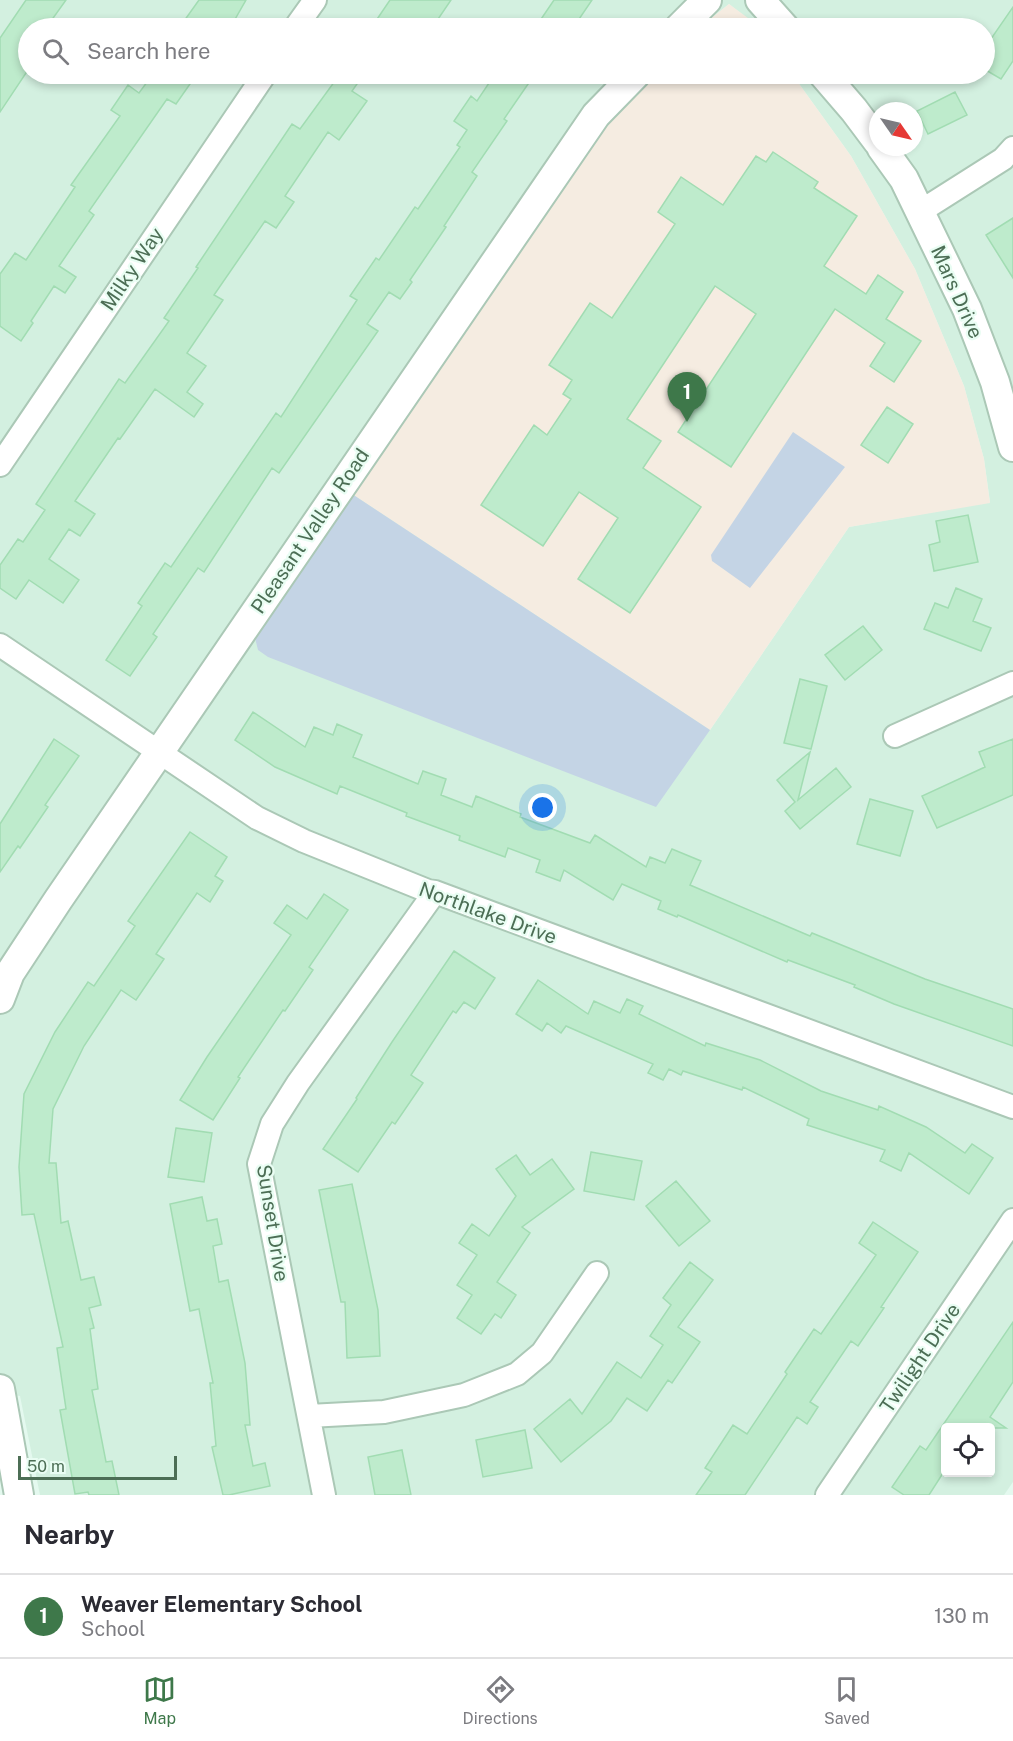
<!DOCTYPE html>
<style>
body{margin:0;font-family:"Public Sans",sans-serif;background:#f7f7f7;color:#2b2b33}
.controls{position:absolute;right:18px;bottom:18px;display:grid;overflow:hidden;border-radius:6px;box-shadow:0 3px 9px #0003}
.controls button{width:54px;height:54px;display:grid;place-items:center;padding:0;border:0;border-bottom:2px solid #e1e1e2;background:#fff;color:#2b2b33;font:30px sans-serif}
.compass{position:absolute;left:869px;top:102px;width:54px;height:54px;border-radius:50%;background:#fff;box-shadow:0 3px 9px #0003;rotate:124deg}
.scale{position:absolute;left:18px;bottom:15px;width:159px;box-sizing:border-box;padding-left:6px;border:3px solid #4c6e55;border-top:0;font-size:16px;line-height:21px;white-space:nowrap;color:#4c6e55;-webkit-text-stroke:4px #e9fdf3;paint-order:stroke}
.you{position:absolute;left:543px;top:808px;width:21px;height:21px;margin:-15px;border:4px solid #fff;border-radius:50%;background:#1a73e8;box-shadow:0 0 0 9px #1a73e833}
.badge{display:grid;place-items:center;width:39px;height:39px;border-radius:50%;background:#3e784a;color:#fff;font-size:20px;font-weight:700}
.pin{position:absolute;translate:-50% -50px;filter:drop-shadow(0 2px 3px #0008)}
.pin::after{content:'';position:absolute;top:32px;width:21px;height:18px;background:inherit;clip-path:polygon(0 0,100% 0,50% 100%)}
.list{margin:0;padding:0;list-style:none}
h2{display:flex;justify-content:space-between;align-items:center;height:78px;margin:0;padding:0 24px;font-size:26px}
h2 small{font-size:20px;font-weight:400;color:#7c7c81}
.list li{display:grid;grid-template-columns:39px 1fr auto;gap:18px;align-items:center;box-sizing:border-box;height:84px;padding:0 24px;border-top:2px solid #e1e1e2}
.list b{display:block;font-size:22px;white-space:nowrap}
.list p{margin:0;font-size:20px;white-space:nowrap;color:#7c7c81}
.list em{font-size:20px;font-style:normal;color:#7c7c81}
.icon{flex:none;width:33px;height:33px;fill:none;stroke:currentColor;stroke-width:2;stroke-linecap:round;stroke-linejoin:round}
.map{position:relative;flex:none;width:1013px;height:1495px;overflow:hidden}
.search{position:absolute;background:#fff;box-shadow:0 3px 9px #0003;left:18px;right:18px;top:18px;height:66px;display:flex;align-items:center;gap:15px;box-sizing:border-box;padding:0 21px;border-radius:33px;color:#7c7c81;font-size:22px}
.sheet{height:162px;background:#fff}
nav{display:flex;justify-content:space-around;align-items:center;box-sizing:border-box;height:84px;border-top:2px solid #e1e1e2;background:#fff;font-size:16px;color:#7c7c81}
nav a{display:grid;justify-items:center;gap:3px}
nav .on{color:#3e784a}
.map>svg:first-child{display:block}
.residential{fill:#d3f0e0;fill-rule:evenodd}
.education{fill:#f5ece1}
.green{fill:#c4d4e5}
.building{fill:#beebcc;stroke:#a1dcb2;stroke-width:1.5}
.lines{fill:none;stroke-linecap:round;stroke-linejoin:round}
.minor-casing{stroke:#abc8b6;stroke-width:26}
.tertiary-casing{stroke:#abc8b6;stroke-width:32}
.minor{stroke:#fff;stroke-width:22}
.tertiary{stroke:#fff;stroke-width:28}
.labels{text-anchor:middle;stroke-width:4.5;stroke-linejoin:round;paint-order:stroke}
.street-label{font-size:20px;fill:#4c6e55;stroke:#e9fdf3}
</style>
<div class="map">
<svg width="1013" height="1495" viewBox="0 0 1013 1495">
<rect width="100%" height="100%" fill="#e4f9ef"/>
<!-- residential -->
<path class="residential" d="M0,0H1013V1482L1004,1495H40L20,1396L0,1393ZM729,4L759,28H984V74H792L851,156L915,269L964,386L984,459L990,502L849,527L710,730L611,116L654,74H28V28H699ZM878,111H914V147H878ZM946,1428H990V1472H946Z"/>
<!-- education -->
<path class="education" d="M729,4L756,24L759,28H699Z
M654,74H792L851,156L915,269L964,386L984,459L990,503L849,527L710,730L352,494L611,116Z"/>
<!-- green -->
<path class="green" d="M793,432L845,467L750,588L712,561L711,555Z
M352,494L710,730L656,807L268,657L258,650L255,638L258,631Z"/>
<!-- building -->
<path class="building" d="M26,0H66L46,28H28V70L0,112V38Z
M199,0H246L230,28H179Z
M390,0H451L432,28H371Z
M554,0H592L573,28H535Z
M1013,7V61L1001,79L984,69V49Z
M153,74H197L176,104L167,99L89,211L94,215L59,266L76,277L65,293L54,286L31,321L33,323L21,341L0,326V274L15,253L26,260L75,187L71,185L120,116L111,110L128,85L139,93Z
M340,74H364L352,91L367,101L339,140L328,132L285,196L294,202L276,228L265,221L214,295L223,300L187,353L206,366L187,392L203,404L194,417L155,389L120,439L118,438L75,501L95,514L80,536L69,529L49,559L79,580L63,603L29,580L16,599L0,588V565L18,539L23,542L45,510L36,504L119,379L125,383L169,321L164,318L198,268L196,267L292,124L300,129Z
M495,74H535L504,119L507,121L472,172L477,176L444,226L446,227L410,280L412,282L400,299L389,292L367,324L378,331L279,473L272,468L204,572L198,568L153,634L157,637L130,676L106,660L142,606L138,603L165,563L171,567L276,413L281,417L357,300L350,296L376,258L379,260L415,207L418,209L460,147L457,145L467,130L454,121L471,96L477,101Z
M955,92L967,115L928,134L917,111Z
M773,152L818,182L814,188L857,216L824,266L866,294L878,275L903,292L886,319L921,341L894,382L870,366L885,343L835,309L731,467L678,432L756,314L715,286L627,419L661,441L643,468L701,507L630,613L578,579L618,518L579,492L543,546L481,505L534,425L547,435L571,399L563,394L572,380L549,365L590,303L612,318L675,224L658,212L681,177L723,205L756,156L766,162Z
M1013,218V278L986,235Z
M887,407L913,424L888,463L861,445Z
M968,515L978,562L934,571L929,545L940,542L936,521Z
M956,588L982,599L973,621L991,628L981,651L924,629L935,603L948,608Z
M863,626L882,650L845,680L825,655Z
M800,679L827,686L811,749L784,743Z
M253,712L305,747L314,727L333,735L337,724L362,735L353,757L418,784L423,771L446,779L441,795L472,807L476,796L521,814L520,817L590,843L595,835L646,867L650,857L665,863L672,849L701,861L690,885L810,936L812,933L925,979L1013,1009V1046L894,1004L854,987L855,985L788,960L787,962L678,915L677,917L658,909L661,901L622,884L613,900L564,870L560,881L536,872L540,860L508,848L505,857L459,840L460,836L406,816L407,813L340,786L337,794L275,767L235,740Z
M54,739L79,756L45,805L48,807L20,848L18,846L0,872V824Z
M1013,739V795L937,828L922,796L985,767L979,752Z
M810,752L798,800L836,768L851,787L800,829L785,811L795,802L777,780Z
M870,799L913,811L900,856L857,844Z
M190,832L227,857L215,876L223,881L210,902L197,893L156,954L164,959L136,1000L121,990L84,1046L53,1109L49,1163H56L61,1223L68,1221L81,1280L94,1277L101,1305L89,1308L94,1328L90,1329L98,1389L92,1390L106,1462L112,1461L119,1495H89L88,1492L75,1494L60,1410L66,1409L57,1348L63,1347L34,1214L22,1215L19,1167L24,1094L55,1032L88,982L94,986L135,926L128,921Z
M324,894L348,910L309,967L313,970L285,1011L283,1010L238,1077L240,1078L213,1120L180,1100L207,1057L291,935L274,923L287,905L307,919Z
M454,951L495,978L475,1009L464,1002L456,1013L453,1011L411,1075L423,1083L395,1124L392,1122L358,1172L323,1149L357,1099L356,1098L392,1042Z
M538,980L588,1014L594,1001L620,1013L627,999L643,1006L639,1014L705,1046L706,1043L760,1060L821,1091L878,1110L879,1106L926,1127L965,1153L972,1144L993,1158L969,1194L909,1153L901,1171L880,1161L885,1150L807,1125L809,1119L743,1087L742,1090L683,1071L681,1075L669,1069L663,1080L648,1073L653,1064L566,1026L561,1033L547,1023L542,1031L516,1014Z
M176,1128L212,1133L204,1182L168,1177Z
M591,1152L642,1161L634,1200L584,1191Z
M516,1155L530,1175L552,1159L574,1189L522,1227L530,1233L497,1282L516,1295L501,1318L495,1314L481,1334L457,1318L472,1295L457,1285L477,1255L459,1243L472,1224L489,1236L516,1196L496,1169Z
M676,1181L710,1221L679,1246L646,1206Z
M352,1184L378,1310L380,1356L347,1358L345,1302H341L319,1190Z
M202,1197L207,1221L217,1219L222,1244L213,1246L219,1282L228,1280L245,1363L250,1425H245L253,1466L265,1463L270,1486L229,1495H223L212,1447L216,1446L210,1383H213L199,1309L190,1311L170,1204Z
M873,1222L918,1252L881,1307L884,1308L858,1346L851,1341L810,1402L818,1407L807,1424L797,1417L745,1495H696L712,1472L705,1468L733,1425L747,1434L787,1374L785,1372L814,1329L821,1334L876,1255L859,1243Z
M690,1262L713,1280L678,1327L700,1342L672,1383L668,1380L647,1411L627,1398L611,1421L561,1462L534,1429L570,1399L582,1414L617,1362L641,1378L663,1345L650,1336L671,1305L663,1298Z
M1013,1322V1382L990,1417L1006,1428H945V1470L929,1495H904L892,1487L920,1446L926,1450Z
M525,1430L532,1468L483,1477L476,1440Z
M402,1450L411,1495H375L368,1457Z"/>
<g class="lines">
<defs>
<path id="minor" d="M295,28L315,0
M921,211L1003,159L1013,148
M0,465L265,74
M0,645L257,818L304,841L428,891L435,892L1013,1107
M895,736L1013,683
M309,1416L384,1412L464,1395L517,1374L542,1353L597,1273
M324,1495L259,1164L272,1124L298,1083L435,892
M827,1495L1013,1220"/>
<path id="tertiary" d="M760,0L785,28
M679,28L707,0
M823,74L854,110L878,142
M881,147L904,179L967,309L995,382L1013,447
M0,999L10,973L58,900L596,115L636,74
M0,1389L19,1495"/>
</defs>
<!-- minor casing -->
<use href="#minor" class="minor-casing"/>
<!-- tertiary casing -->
<use href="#tertiary" class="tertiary-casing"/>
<!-- minor -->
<use href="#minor" class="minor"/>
<!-- tertiary -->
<use href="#tertiary" class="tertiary"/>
</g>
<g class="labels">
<!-- street labels -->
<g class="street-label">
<text transform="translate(132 269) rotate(-56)" y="7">Milky Way</text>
<text transform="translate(957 292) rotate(66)" y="7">Mars Drive</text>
<text transform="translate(310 531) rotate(-56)" y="7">Pleasant Valley Road</text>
<text transform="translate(488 913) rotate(20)" y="7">Northlake Drive</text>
<text transform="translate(273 1223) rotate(81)" y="7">Sunset Drive</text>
<text transform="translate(920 1358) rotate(-56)" y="7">Twilight Drive</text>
</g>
</g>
</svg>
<div class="controls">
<button><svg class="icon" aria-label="locate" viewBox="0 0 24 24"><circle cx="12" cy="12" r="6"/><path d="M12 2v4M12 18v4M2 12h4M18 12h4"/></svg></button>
</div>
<svg class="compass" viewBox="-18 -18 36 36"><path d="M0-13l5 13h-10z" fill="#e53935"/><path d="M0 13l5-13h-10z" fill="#7c7c81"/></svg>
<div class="scale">50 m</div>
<div class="you"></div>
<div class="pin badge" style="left:687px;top:422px">1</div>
<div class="search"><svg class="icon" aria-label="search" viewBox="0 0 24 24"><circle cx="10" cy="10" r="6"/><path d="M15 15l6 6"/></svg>Search here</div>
</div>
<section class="sheet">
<h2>Nearby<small></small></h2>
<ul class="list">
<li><span class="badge">1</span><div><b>Weaver Elementary School</b><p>School</p></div><em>130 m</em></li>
</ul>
</section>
<nav>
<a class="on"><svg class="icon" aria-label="map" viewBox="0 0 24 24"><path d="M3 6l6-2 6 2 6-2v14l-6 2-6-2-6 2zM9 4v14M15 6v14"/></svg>Map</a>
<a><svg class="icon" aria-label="directions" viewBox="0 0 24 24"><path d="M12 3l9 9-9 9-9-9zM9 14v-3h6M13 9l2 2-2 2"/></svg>Directions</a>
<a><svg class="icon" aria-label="saved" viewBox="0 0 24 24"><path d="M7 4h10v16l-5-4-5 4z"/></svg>Saved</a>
</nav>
